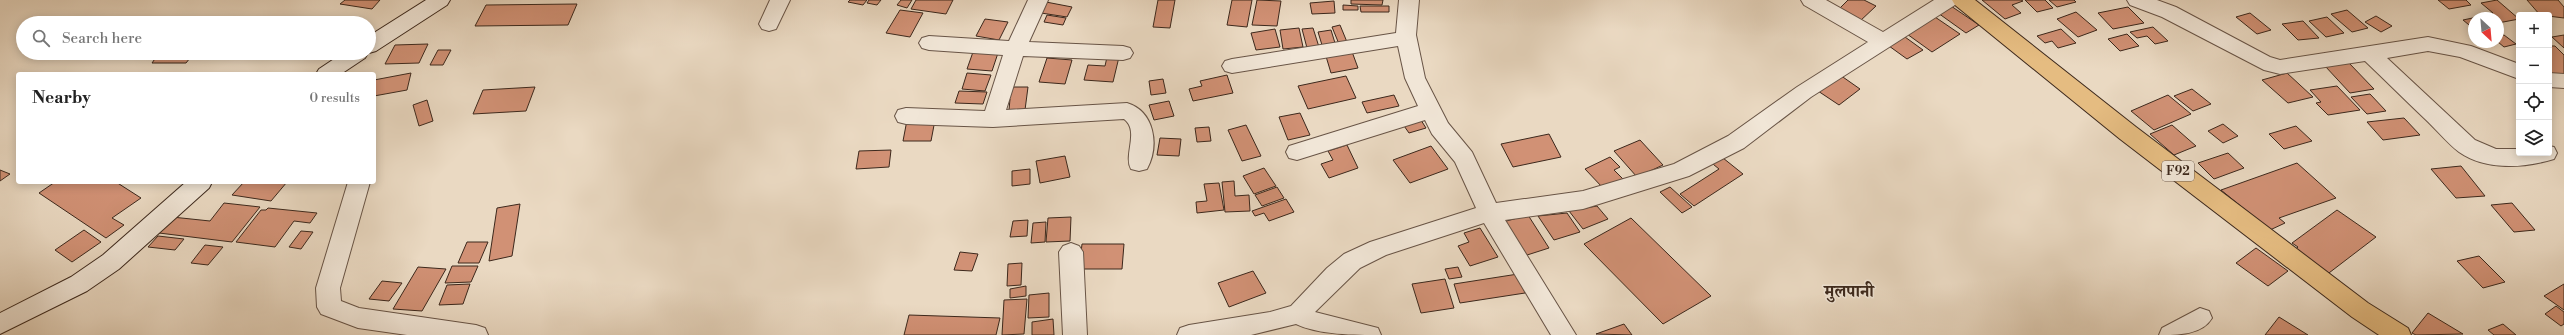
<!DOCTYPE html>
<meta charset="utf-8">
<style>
body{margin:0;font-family:"Libre Bodoni","Noto Serif Devanagari",serif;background:#f6f6f6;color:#222}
.controls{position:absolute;right:12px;top:12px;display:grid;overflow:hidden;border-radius:4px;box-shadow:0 2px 10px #0003}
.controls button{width:36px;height:36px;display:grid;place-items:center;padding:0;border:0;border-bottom:1px solid #e0e0e0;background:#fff;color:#222;font:20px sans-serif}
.compass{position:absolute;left:2468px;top:12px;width:36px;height:36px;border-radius:50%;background:#fff;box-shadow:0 2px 10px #0003;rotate:154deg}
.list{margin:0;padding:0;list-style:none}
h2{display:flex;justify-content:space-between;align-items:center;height:52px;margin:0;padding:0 16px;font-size:17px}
h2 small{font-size:13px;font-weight:400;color:#767676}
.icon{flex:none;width:22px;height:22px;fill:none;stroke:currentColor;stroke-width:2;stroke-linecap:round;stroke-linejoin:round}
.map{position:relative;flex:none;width:2564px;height:335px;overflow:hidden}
.search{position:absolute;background:#fff;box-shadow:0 2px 10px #0003;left:16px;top:16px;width:360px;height:44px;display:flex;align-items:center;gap:10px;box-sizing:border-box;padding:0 14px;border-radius:22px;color:#767676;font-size:15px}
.panel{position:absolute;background:#fff;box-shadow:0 2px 10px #0003;left:16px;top:72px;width:360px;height:112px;border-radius:4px}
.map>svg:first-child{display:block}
.building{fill:#d19175;stroke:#3c281c}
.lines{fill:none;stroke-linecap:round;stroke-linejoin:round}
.street-casing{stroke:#685446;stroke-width:2}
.secondary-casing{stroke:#3c281c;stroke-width:2}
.primary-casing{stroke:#3c281c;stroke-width:2}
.street{fill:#f1e6d7;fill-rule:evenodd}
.secondary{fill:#f1e6d7;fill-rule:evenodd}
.primary{fill:#e5bc81;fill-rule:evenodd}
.labels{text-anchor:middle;stroke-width:3;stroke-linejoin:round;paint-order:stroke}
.shield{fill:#f1e6d7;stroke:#726154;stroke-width:1}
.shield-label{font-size:12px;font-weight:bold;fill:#3c281c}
.district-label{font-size:17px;font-weight:bold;fill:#3c281c;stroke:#f1e6d7}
</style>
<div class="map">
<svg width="2564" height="335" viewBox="0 0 2564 335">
<rect width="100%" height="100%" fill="#ead9c2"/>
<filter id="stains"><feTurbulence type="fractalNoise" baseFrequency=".005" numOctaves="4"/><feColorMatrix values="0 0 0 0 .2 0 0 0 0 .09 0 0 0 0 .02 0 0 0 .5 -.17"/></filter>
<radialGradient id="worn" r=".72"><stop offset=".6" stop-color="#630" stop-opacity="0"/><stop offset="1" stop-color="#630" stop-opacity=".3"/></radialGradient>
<!-- building -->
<path class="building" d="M345,0H380L372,9L340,4Z
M850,0H867L863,5L848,2Z
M869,0H881L877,5L867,3Z
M901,0H912L907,8L897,5Z
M916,0H953L946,14L911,9Z
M1158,0H1175L1170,28L1153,27Z
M1232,0H1252L1247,27L1227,25Z
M1257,0L1281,1L1277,26L1252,25Z
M1351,0H1383L1382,5L1351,4Z
M1848,0H1864L1876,6L1859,22L1837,11Z
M1982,0H2021L2023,1L2012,5L2021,13L2005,19Z
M2025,0H2045L2053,8L2037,12Z
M2049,0H2074L2076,2L2057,7Z
M2438,0H2466L2471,5L2449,9Z
M2497,0L2519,19L2498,23V18H2492L2487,14L2493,13L2481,3Z
M2527,0H2558L2564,7V18L2540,15Z
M1334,1L1335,13L1312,14L1310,3Z
M1046,2L1072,7L1067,17L1041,13Z
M577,4L568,25L475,26L486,5Z
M1343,5L1358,6V10H1343Z
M1360,6H1389V12H1361Z
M1951,6L1979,25L1966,33L1938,13Z
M2128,7L2144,23L2113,29L2098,13Z
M900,10L923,13L910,37L886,33Z
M2347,10L2368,28L2352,32L2331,14Z
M2076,12L2097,30L2078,37L2057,19Z
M2250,13L2271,30L2257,34L2236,17Z
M1047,15L1066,18L1063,25L1044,22Z
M2376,16L2392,26L2381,32L2365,22Z
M2482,16L2484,18H2474V29L2463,20Z
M1935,17L1960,34L1932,52L1907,34Z
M2327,17L2344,33L2326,37L2309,21Z
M985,19L1008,22L999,40L976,36Z
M2303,21L2319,38L2298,40L2282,24Z
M1340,25L1347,42L1339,44L1332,27Z
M2153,27L2168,41L2155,44L2147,36L2137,38L2130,32Z
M1299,28L1303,47L1283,49L1280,30Z
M1313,28L1319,47L1307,48L1302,29Z
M1275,29L1280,47L1256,50L1251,33Z
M2061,29L2076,43L2058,48L2052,41L2045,43L2037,36Z
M1331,30L1335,43L1322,45L1318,32Z
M2127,34L2139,46L2120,51L2108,39Z
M2504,35L2516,44L2504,47L2498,42V36Z
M2564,35V48L2552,37Z
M1905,37L1923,50L1907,59L1889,46Z
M428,44L419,63L385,64L395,45Z
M2549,46H2555L2564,55V74L2549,75Z
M1351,49L1358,68L1331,73L1325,53Z
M438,50H451L443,65H430Z
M973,52L998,53L992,71L967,69Z
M159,53H194L186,63H152Z
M1107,57H1119L1113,82L1084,80L1088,65L1105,66Z
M1047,58L1072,60L1065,84L1039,82Z
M2349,63L2374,89L2350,93L2325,66Z
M411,73L407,90L374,96V80Z
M967,73L991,75L985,91L962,89Z
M2287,73L2313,97L2288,103L2262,80Z
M1227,75L1233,93L1193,101L1189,89L1202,86L1200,81Z
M1840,75L1860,89L1839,105L1818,91Z
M1346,76L1356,98L1308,109L1298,86Z
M1163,79L1166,93L1151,95L1149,81Z
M2337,86L2360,110L2328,115L2316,103L2321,102L2310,90Z
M535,87L526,111L473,114L483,90Z
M1004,87H1028L1025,110H1009L1010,99H1003Z
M2192,89L2211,104L2193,111L2174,96Z
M959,91L987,92L983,104L955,103Z
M2370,94L2386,111L2367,114L2351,97Z
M1394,95L1399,106L1367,113L1362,102Z
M2168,95L2191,114L2154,130L2131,111Z
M427,100L433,121L419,126L413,105Z
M1169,101L1174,116L1154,120L1149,105Z
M1300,113L1310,135L1288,140L1279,117Z
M1419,117L1426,128L1409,133L1402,123Z
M2404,118L2420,135L2383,140L2367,122Z
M907,120H935L931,141H903Z
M2223,124L2238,136L2223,143L2208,131Z
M1246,125L1261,156L1242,161L1228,130Z
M2172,125L2196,146L2174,155L2150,134Z
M2296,126L2312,141L2284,149L2269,134Z
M1209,127L1211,141L1197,142L1195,128Z
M1549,134L1561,157L1513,167L1501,144Z
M1160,138L1181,139L1179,156L1157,155Z
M1640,140L1663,165L1637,177L1614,151Z
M1347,145L1358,168L1329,178L1321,164L1333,160L1328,151Z
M1431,146L1448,169L1410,183L1393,160Z
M891,150L889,167L856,169L859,151Z
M2228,153L2244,168L2214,179L2198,163Z
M1718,154L1743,174L1694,206L1680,194L1719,169L1708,160Z
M1065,156L1070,177L1040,183L1036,161Z
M1610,157L1620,167L1614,170L1623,179L1603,188L1585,169Z
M2297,163L2336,198L2279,218L2285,223L2270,230L2221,190Z
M2461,166L2485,196L2456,198L2431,169Z
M1264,168L1276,186L1254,194L1243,176Z
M1030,169V184L1012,186V171Z
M0,170L10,174L0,181Z
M1234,181L1235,196L1249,195L1250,211L1225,212L1222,182Z
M55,182H116L141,198L112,218L124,225L106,238L39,193Z
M244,182H287L271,201L232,195Z
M1219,183L1224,210L1197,213L1196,202L1207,201L1204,184Z
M1277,187L1284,198L1262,206L1255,195Z
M1670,187L1692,207L1682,213L1660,192Z
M1286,199L1294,212L1269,221L1264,213L1255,216L1252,211Z
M224,203L260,207L232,242L159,233L172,217L210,221Z
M2512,203L2535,230L2514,232L2491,205Z
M520,204L512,256L489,261L497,208Z
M1597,206L1608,219L1583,229L1569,211Z
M268,208L317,213L310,223L294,221L275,247L236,242L261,210H266Z
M2337,210L2376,237L2325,276L2292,252L2298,247L2292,243Z
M1567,213L1580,232L1554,240L1538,216Z
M1528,215L1549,248L1524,256L1503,222Z
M1071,217L1070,241L1046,242L1048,218Z
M1631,218L1711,296L1663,324L1584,244Z
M1028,220L1027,236L1010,237L1013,221Z
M1046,222L1045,242L1031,243L1033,223Z
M1480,228L1498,257L1470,266L1458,246L1469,242L1464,233Z
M84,230L101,242L72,262L55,250Z
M301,231L313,232L301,249L289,247Z
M158,236L184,239L175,250L148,247Z
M467,242H488L479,263H458Z
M1082,244H1124L1122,269H1079Z
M205,245L223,247L208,265L191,263Z
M2256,248L2288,271L2268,286L2236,263Z
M960,252L978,254L972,271L954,270Z
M2479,256L2505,282L2483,288L2457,261Z
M1022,263L1021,285L1007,286L1008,264Z
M452,266H478L471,282L445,283Z
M418,267L446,269L422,311L393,309Z
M1458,267L1462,277L1449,279L1445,269Z
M1253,271L1266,293L1229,307L1218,283Z
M1518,274L1525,293L1460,303L1454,284Z
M1445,279L1454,308L1421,313L1412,284Z
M382,281L402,283L389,301L369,299Z
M470,284L463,304L439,305L447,285Z
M2564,284V310L2544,296Z
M1026,286V296L1010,298V289Z
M1049,293V317L1028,318L1029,295Z
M1027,299L1024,334L1002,335L1004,300Z
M2556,306L2564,312V324L2561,326L2545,314Z
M2428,313L2463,334L2416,335L2412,333Z
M909,315L1000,318L996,335H904Z
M2279,317L2308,335H2265Z
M1053,319L1054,335H1032V322Z
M1624,324L1632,335L1596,334Z
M2503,324L2516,335H2494L2488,330Z"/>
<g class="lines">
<defs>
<path id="street" d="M770,0H790L776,29L769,31L762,29L759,24Z
M1028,0H1048L1029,42L1123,46L1130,48L1133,53L1130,58L1123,60L1023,56L1006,110L1127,103C1154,111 1160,145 1147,169L1139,171L1131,169C1123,155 1140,131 1124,119L993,127L906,124L898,122L895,116L898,110L906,108L985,111L1003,55L929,50L922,48L919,43L922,38L929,36L1009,41Z
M1399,0H1419L1416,35L1425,78L1448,123L1472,152L1496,203L1583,191L1674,164L1728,136L1797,87L1868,42L1804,5L1801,0H1826L1883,32L1934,0H1958L1955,5L1811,97L1744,148L1689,176L1583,209L1505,220L1576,335H1551L1484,223L1386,255L1360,268L1315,312L1378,328L1381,335C1354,335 1319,335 1296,324L1251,335H1177L1180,328L1189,325L1270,312L1291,306L1327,268L1344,254L1370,242L1476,208L1455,162L1432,134L1425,120L1297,160L1289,158L1286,152L1289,146L1418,106L1405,78L1398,46L1232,73L1225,71L1222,66L1225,61L1232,59L1396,33Z
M2127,0H2157L2176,7L2270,57L2280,60L2428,37L2471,46L2519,64V79L2460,57L2428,51L2387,58L2475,140L2496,149H2519V153H2549V146L2554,147L2557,153L2554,159C2524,168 2486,171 2459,152C2447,143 2436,129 2424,118C2404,99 2385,80 2365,61L2280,74L2264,70L2162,17L2130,5Z
M2549,73L2564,74V88L2549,87Z
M348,182H370L340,288L341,301L359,308L476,325L485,328L488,335H407L358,328L321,314L317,307L316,288Z
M1071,243L1079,246L1083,252L1087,335H1063L1059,252L1063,246Z
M2200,308L2209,311L2212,318C2202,335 2178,335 2159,335L2162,328Z"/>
<path id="secondary" d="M426,0H450L447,5L376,51L369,53V36Z
M343,53H368L365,58L341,74H316L319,69Z
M186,182H212L209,188L119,269L87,291L0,334V313L71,277L103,255Z"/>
<path id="primary" d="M1952,0H1975L2136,127L2368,303L2408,328L2411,335H2379L2352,317L2120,139L1955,5Z"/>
</defs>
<!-- street casing -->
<use href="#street" class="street-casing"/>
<!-- secondary casing -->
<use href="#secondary" class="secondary-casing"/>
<!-- primary casing -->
<use href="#primary" class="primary-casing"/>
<!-- street -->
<use href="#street" class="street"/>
<!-- secondary -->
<use href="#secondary" class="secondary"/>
<!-- primary -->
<use href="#primary" class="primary"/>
</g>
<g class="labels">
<!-- shield labels -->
<rect class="shield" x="2162" y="161" width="32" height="20" rx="3"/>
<g class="shield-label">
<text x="2178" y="175">F92</text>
</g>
<!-- district labels -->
<g class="district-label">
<text x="1849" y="297">मुलपानी</text>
</g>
</g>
<rect width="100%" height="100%" filter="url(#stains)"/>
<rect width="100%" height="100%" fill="url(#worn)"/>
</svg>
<div class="controls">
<button>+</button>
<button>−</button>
<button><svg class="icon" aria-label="locate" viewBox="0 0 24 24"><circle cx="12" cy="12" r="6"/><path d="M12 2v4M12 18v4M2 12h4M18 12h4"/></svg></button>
<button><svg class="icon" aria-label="layers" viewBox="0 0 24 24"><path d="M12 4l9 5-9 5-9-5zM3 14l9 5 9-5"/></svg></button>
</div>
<svg class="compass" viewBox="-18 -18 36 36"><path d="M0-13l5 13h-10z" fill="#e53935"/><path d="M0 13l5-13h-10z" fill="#767676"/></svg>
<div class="search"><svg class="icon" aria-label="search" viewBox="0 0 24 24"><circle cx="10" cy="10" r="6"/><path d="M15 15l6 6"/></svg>Search here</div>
<section class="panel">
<h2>Nearby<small>0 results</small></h2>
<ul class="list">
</ul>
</section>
</div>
